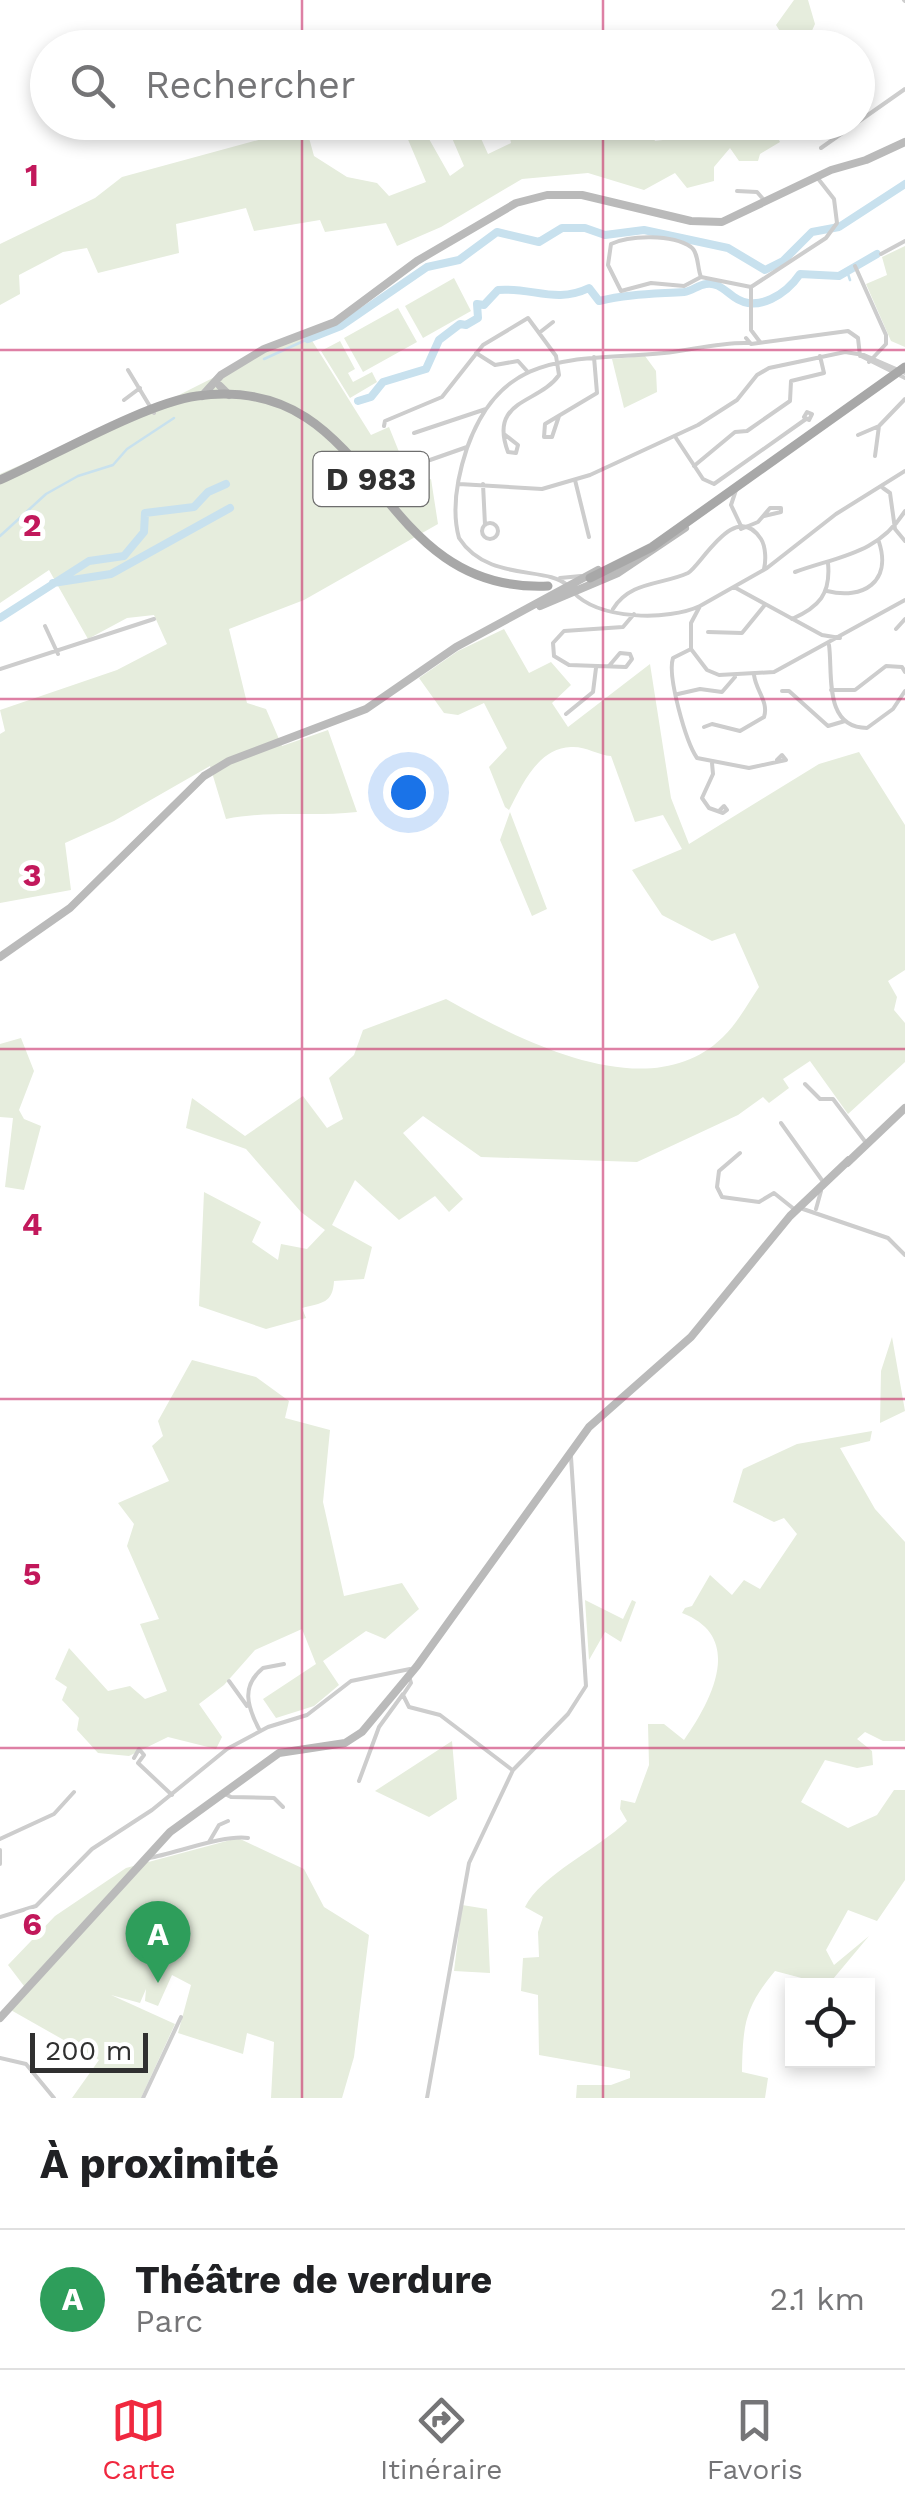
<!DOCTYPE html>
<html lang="fr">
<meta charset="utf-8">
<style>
body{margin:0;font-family:"Work Sans",sans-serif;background:#f2f2f2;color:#202124}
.controls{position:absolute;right:30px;bottom:30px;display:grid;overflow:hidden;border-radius:0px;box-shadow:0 5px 15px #0003}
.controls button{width:90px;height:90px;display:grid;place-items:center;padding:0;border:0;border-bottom:2px solid #e0e0e0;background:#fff;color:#202124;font:50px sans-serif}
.scale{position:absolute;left:30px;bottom:25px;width:118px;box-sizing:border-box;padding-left:10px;border:5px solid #303030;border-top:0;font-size:28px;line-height:35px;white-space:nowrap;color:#303030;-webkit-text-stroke:8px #fff;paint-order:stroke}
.you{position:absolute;left:408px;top:792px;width:35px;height:35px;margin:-25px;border:8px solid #fff;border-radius:50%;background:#1a73e8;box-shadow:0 0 0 15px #1a73e833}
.badge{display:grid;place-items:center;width:65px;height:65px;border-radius:50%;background:#f0283f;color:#fff;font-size:32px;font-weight:700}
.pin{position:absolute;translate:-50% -82px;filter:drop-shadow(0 2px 5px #0008)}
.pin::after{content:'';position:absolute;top:52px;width:35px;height:30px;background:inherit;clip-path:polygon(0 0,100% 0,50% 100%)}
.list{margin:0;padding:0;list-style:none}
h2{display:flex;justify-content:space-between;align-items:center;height:130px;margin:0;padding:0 40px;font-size:42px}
h2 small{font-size:32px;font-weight:400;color:#757577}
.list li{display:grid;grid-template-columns:65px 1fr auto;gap:30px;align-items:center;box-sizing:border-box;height:140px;padding:0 40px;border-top:2px solid #e0e0e0}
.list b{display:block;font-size:38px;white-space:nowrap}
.list p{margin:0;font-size:32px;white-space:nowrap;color:#757577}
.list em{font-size:32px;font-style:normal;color:#757577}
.icon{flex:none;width:55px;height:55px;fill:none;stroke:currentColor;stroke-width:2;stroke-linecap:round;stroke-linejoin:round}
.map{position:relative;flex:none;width:905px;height:2098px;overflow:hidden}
.search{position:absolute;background:#fff;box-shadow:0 5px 15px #0003;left:30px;right:30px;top:30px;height:110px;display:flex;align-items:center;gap:25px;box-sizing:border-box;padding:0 35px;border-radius:55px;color:#757577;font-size:38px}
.sheet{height:270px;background:#fff}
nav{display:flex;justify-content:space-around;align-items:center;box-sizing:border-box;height:140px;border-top:2px solid #e0e0e0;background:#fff;font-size:28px;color:#757577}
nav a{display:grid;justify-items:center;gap:5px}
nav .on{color:#f0283f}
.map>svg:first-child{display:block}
.green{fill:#e6eddd}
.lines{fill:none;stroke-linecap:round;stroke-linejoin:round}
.stream{stroke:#c8e1ee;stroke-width:2.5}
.river{stroke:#c8e1ee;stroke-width:8}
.street{stroke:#cdcdcd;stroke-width:4}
.secondary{stroke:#bababa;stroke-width:8}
.primary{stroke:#a8a8a8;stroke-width:9}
.grid{fill:none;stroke:#c2185b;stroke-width:2.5;stroke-opacity:0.55}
.labels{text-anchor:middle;stroke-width:10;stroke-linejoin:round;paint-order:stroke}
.shield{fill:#fff;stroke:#6e6e6e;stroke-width:2.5}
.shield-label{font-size:32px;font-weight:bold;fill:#303030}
.grid-label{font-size:32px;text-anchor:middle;font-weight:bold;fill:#c2185b;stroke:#fff;stroke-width:10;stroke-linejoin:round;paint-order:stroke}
</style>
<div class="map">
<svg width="905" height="2098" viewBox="0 0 905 2098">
<rect width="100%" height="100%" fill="#fff"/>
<!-- green -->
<path class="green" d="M794,0H808L815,24L810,35L788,44L776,25Z
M401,123H420L450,176L464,166L449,131L474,123L488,154L511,143L507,123H648L655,141C694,137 731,122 770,123L780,142L760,154L758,161H739L730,148L714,167V181L687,188L675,173L644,190L588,173L522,179L441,227L397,246L386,223L325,232L320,220L254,231L246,208L176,224L179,253L98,273L87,248L63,252L19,275L20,294L0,305V244L95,198L122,177L306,127L314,156L347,177L377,183L389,196L426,182Z
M905,246V347L891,341L866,284L887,275L882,257Z
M454,278L471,311L423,338L405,306Z
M398,308L417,342L363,372L344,338Z
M306,331L371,435L389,427L412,484L431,479L438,524L304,600L229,629L247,703L266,709L282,746L328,730L357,812C313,817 270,810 226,819L210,766L114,821L65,843L71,890L0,903V734L5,731L0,710L117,670L167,644L154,615L127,618L88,639L49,570L0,603V474L173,398Z
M340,341L355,369L348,373L353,382L372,372L377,382L350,398L321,351Z
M645,356L656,371L657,392L624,408L612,359Z
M504,629L529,673L551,662L571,685L552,703L568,727L650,664L671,798L689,844L819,764L859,752L905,825V970L888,981L897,997L894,1010L905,1023V1062L848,1114L810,1061L783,1079L789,1088L769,1103L763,1097L738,1115L637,1162L481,1157L423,1116L403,1133L463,1199L449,1212L435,1196L399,1220L355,1180L332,1225L372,1247L364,1279L334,1281C333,1303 322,1303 302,1308L306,1318L266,1329L199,1306L204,1192L261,1222L252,1242L278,1260L281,1244L307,1249L325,1230L301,1212L246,1149L186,1128L192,1098L245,1136L303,1096L327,1128L343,1119L329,1078L354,1055L363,1030L446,999C518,1039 649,1110 723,1037C737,1024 748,1003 759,987L735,933L712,941L662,915L632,870L682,849L663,815L635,822L611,756C598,755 585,746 571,747C538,748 522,785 509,810L505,807L489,767L507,748L484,703L458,715L444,713L419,678L458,651Z
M510,812L547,909L532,916L500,840Z
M21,1038L34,1071L19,1110L24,1119L41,1126L24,1190L5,1187L13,1118L0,1117V1044Z
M892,1337L905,1411L880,1423L881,1371Z
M192,1360L256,1377L289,1401L285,1418L330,1430L323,1502L344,1596L402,1583L419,1609L385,1639L366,1631L323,1661L339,1685L314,1706L276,1718L263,1699L316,1664L302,1629L255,1650L224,1685L199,1704L222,1737L216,1749L168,1737L129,1756L98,1753L77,1730L79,1718L62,1700L67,1687L55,1679L69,1648L108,1691L130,1686L145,1699L167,1691L140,1624L159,1619L127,1546L134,1524L118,1503L169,1481L152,1446L163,1436L158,1421Z
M872,1431L870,1441L840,1448L875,1509L905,1542V1741H883L865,1732L857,1739L872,1751L873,1765L857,1768L825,1760L801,1802L848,1828L877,1815L894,1790H905V1880L877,1921L848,1910L826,1950L834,1965L869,1936L828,1985L775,1971C744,2008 743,2026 742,2072L768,2078L765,2098H576L577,2085H611L630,2078V2071L539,2055L538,1995L521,1991L523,1958L539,1957L538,1932L543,1917L525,1907C540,1876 599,1848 627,1821L620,1809L621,1800L635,1803L649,1765L648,1724H664L684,1740C712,1700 745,1637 682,1613L685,1608L692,1606L710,1575L732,1595L744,1580L760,1589L797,1534L784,1518L774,1522L733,1502L743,1469L797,1444Z
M585,1600L623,1619L632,1600L636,1602L621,1642L605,1632L589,1660Z
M452,1741L457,1799L429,1817L375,1791Z
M238,1838L304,1869L324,1907L369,1935L354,2057L342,2098H271L274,2042L247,2033L243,2054L178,2033L191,1985L172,1975L158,2006L145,2001L146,1989L140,2003L111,1995L175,2024L141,2098H72L99,2060L9,2009L24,1986L8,1965L55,1916L126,1868Z
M462,1905L487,1909L490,1973L454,1971Z"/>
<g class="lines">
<!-- stream -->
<path class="stream" d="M848,274L850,280
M264,359L308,339
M0,536L46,494L78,476L113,465L127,449L174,418"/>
<!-- river -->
<path class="river" d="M308,339L341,326L427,267L459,260L497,232L539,242L562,228H585L605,235L644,230L728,248L765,270L783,261L812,232L839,227L905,184
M358,401L371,397L383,382L426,369L439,340L460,324L466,325L478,318L477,304L484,305L498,290C532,287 556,304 589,288L599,301C627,294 655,294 684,292C692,291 698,285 706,284C718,282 725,291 734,297C758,314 787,293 800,274L839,276L877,254
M53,583L111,574L230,508
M0,618L89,561L124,556L144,532L145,513L194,507L208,492L226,484"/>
<!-- street -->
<path class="street" d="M904,0L905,1
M821,148L905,89
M737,191L757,192L764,200
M881,254L905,241
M855,266L886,335V344L869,362
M701,277C697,268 699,253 691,247C672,234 630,235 611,244L608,265L621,291L651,283L684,286L701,277L751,287
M539,333L553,322
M746,338L751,344L848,331L858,338L860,356
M760,342L751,330V287L826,238L837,223L834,199L816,176
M476,353L495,365L518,361L527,371
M861,356L905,378
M128,370L154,413
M124,400L140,388
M807,412L812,414L809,420L804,417Z
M559,416L552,437H544L545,424L597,393L594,357
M384,426L385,421L442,397L483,345L528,318L556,356L559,375C539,404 488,399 508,452L516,453L518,445L504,434
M414,433L486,409
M858,435L879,426L905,399
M676,438L703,479L714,484L806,419
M875,456L879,426
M430,460L467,447
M694,466L735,432L747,431L790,401L791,381L824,373L820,356
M905,471L836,514L767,568L700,606L691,623V649L707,670L719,675L774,672L905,600
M575,480L589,537
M459,484L542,489L590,475L698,425L737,400L757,375L769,368L845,352L864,355L905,373
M483,484L485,525
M883,488L890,493L895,529L905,541
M736,490L731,505L741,526
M764,516L781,512V508
M482 531a8 8 0 1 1 16 0a8 8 0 1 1-16 0Z
M741,529L758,522L770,508H781
M795,572C839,556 878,554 905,511
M560,578L581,576
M567,585C547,566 487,582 459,538C451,509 458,475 467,448C503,346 577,362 664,353C691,350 721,342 748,343
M734,587L822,635L840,638
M827,591C863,600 892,582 879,542
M573,592C599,620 668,621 700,606
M613,609C630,581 662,585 688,573C701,566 735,499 761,539C766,547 766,561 764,569
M792,619C819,607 831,594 828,563
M45,626L58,654
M896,629L905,619
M708,632L742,633L764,606
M829,645C833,673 823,728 867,728L893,709L905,691
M691,649L673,658C667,676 686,742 697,758L749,768L786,760L782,755L777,760
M609,666L620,653L630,654L632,659L626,667L569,665L554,656L553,643L564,631L623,627L634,614
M0,669L154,619
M831,690H855L886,666L902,667L905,672
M782,691H789L828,726L845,721
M678,694L700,689L722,692L735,677
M566,714L593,692L596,668
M704,727L712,724L740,731L764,717C769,702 756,691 754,675
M712,763L713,774L702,798L709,808L723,813L727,810L724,806L720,810
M805,1084L820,1099H833L867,1144
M781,1123L824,1183
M740,1153L719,1171L717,1187L722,1197L759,1202L774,1193L794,1209
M803,1209L888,1238L905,1255
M816,1209L821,1191
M409,1676L411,1683L403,1695L409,1707L440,1715L511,1769
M229,1681L247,1706
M259,1729C247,1706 241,1686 263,1668L284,1664
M134,1758L139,1749L144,1755L138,1763L172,1795
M359,1781L379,1727L403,1694
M223,1793L231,1797L274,1798L283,1807
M0,1839L54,1814L74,1792
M209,1842L219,1825L228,1821
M0,1850V1864
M149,1858C176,1853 226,1834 248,1838
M0,1917L36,1906L92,1849L152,1810L227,1749L268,1727L307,1715L351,1681L410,1669
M0,2058L26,2064L54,2098
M143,2098L181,2017
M427,2098L469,1863L513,1770L568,1714L586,1686L571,1457"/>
<!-- secondary -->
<path class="secondary" d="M220,386L229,395
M202,396L221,375L264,349L335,322L417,261L516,203L547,195H582L691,221L722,222L831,170L866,160L905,142
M540,606L618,573L685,528
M0,957L70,908L204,776L229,761L366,709L456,647L598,570
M847,1163L905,1108
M0,2018L170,1832L279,1753L345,1743L362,1732L417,1666L589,1427L691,1337L790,1216L849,1160"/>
<!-- primary -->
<path class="primary" d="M0,480C52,457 146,403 197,396C381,371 368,594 548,586
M590,578L652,547L905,367"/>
</g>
<!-- grid -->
<path class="grid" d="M302,0V48M603,0V48M302,122V2098M603,122V2098M0,350H905M0,699H905M0,1049H905M0,1399H905M0,1748H905"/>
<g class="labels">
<!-- shield labels -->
<rect class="shield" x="313.5" y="452" width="115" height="54" rx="8"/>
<g class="shield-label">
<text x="371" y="490">D 983</text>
</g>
</g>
<g class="grid-label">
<text x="32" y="186">1</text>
<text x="32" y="536">2</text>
<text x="32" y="886">3</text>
<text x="32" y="1235">4</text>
<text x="32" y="1585">5</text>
<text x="32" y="1935">6</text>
</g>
</svg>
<div class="controls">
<button><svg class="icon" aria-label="locate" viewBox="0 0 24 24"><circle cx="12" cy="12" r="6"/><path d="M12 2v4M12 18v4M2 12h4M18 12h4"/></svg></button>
</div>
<div class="scale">200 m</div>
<div class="you"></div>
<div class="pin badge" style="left:158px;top:1983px;background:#2e9e5b">A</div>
<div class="search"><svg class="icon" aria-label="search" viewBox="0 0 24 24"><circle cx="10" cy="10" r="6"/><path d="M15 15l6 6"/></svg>Rechercher</div>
</div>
<section class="sheet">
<h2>À proximité<small></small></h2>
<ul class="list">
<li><span class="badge" style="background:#2e9e5b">A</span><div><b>Théâtre de verdure</b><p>Parc</p></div><em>2.1 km</em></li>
</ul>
</section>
<nav>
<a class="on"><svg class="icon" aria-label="map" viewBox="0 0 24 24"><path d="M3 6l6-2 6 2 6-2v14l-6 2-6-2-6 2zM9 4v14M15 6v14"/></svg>Carte</a>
<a><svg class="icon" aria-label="directions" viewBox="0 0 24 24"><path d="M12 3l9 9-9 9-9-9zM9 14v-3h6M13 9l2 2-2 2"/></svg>Itinéraire</a>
<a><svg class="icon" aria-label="saved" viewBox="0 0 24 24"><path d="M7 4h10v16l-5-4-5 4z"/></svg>Favoris</a>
</nav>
